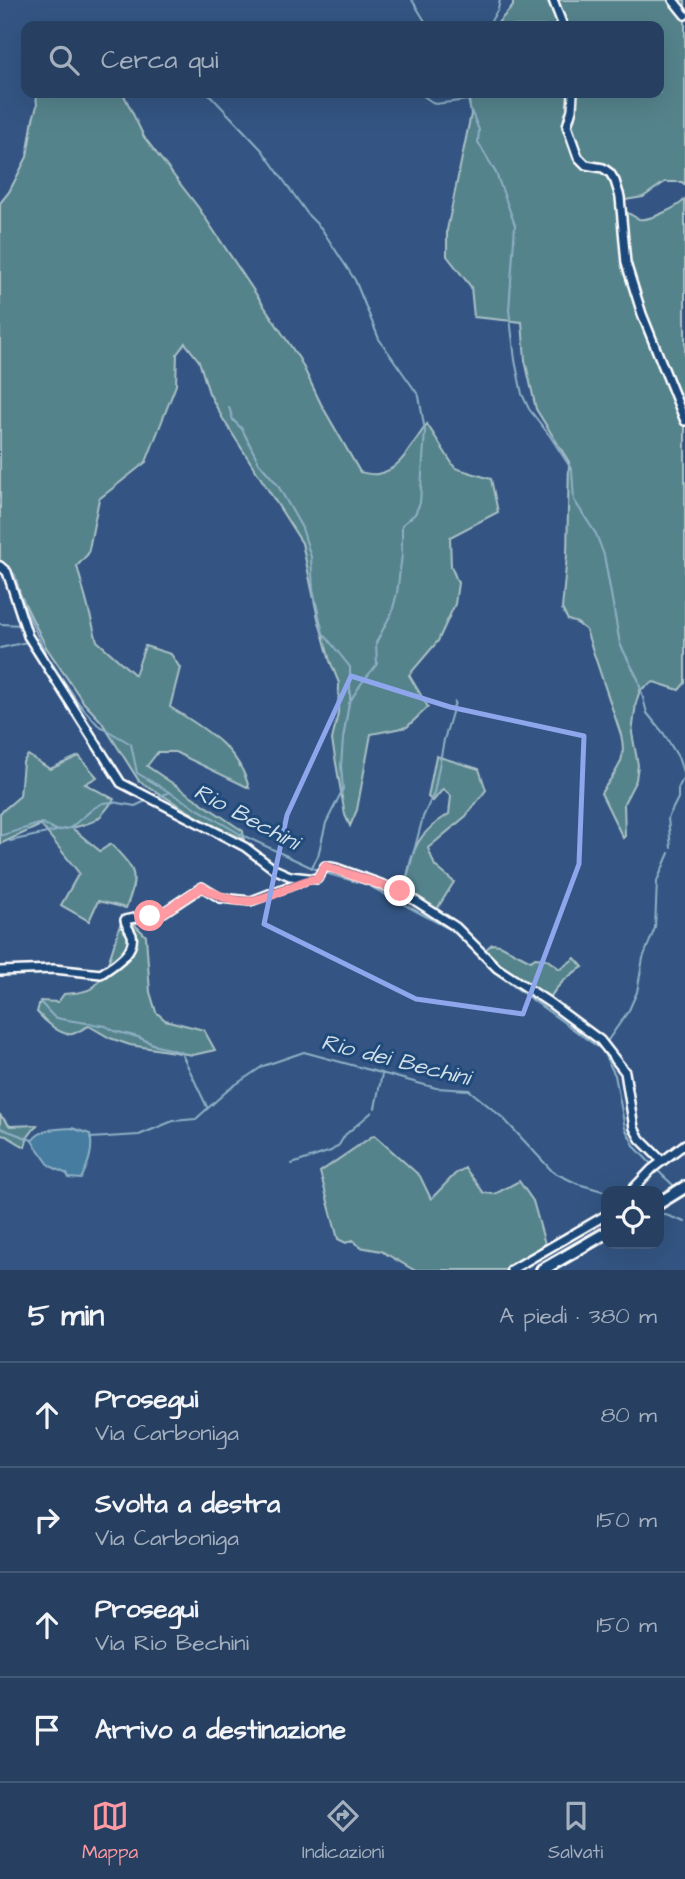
<!DOCTYPE html>
<html lang="it">
<meta charset="utf-8">
<style>
body{margin:0;font-family:"Architects Daughter",sans-serif;background:#2f4768;color:#f1f3f6}
.controls{position:absolute;right:21px;bottom:21px;display:grid;overflow:hidden;border-radius:14px;box-shadow:0 7px 28px #0002}
.controls button{width:63px;height:63px;display:grid;place-items:center;padding:0;border:0;border-bottom:2px solid #435977;background:#274062;color:#f1f3f6;font:35px sans-serif}
.stop{position:absolute;width:21px;height:21px;margin:-16px;border:5px solid #ff9aa2;border-radius:50%;background:#fff}
.stop.end{background:#ff9aa2;border-color:#fff;box-shadow:0 2px 7px #0008}
.list{margin:0;padding:0;list-style:none}
h2{display:flex;justify-content:space-between;align-items:center;height:91px;margin:0;padding:0 28px;font-size:30px}
h2 small{font-size:23px;font-weight:400;color:#a4afbe}
.list li{display:grid;grid-template-columns:46px 1fr auto;gap:21px;align-items:center;box-sizing:border-box;height:105px;padding:0 28px;border-top:2px solid #435977}
.list b{display:block;font-size:26px;white-space:nowrap}
.list p{margin:0;font-size:23px;white-space:nowrap;color:#a4afbe}
.list em{font-size:23px;font-style:normal;color:#a4afbe}
.icon{flex:none;width:38px;height:38px;fill:none;stroke:currentColor;stroke-width:2;stroke-linecap:round;stroke-linejoin:round}
.map{position:relative;flex:none;width:685px;height:1270px;overflow:hidden}
.search{position:absolute;background:#274062;box-shadow:0 7px 28px #0002;left:21px;right:21px;top:21px;height:77px;display:flex;align-items:center;gap:18px;box-sizing:border-box;padding:0 24px;border-radius:14px;color:#a4afbe;font-size:26px}
.sheet{height:511px;background:#274062}
nav{display:flex;justify-content:space-around;align-items:center;box-sizing:border-box;height:98px;border-top:2px solid #435977;background:#274062;font-size:19px;color:#a4afbe}
nav a{display:grid;justify-items:center;gap:4px}
nav .on{color:#ff9aa2}
.map>svg:first-child{display:block}
.green{fill:#55838c;stroke:#aac1c6;stroke-width:2}
.water{fill:#447c9f;stroke:#8fb0c5;stroke-width:2}
.lines{fill:none;stroke-linecap:round;stroke-linejoin:round}
.stream{stroke:#8fb0c5;stroke-width:2}
.minor-casing{stroke:#fff;stroke-width:12}
.highway-casing{stroke:#fff;stroke-width:16}
.minor{stroke:#1f4a7a;stroke-width:7}
.highway{stroke:#1f4a7a;stroke-width:10}
.route{stroke:#ff9aa2;stroke-width:9}
.marked{fill:none;stroke:#8ea6ec;stroke-width:5;stroke-linejoin:round}
.labels{text-anchor:middle;stroke-width:6;stroke-linejoin:round;paint-order:stroke}
.water-label{font-size:23px;font-style:italic;fill:#d0dee7;stroke:#1f4a7a}
</style>
<div class="map">
<svg width="685" height="1270" viewBox="0 0 685 1270">
<rect width="100%" height="100%" fill="#345583"/>
<filter id="ink" filterUnits="userSpaceOnUse"><feTurbulence type="fractalNoise" baseFrequency=".0143" numOctaves="2"/><feDisplacementMap in="SourceGraphic" scale="14" xChannelSelector="R" yChannelSelector="G"/><feConvolveMatrix kernelMatrix="1 2 1 2 8 2 1 2 1" color-interpolation-filters="sRGB"/></filter>
<g filter="url(#ink)">
<!-- green -->
<path class="green" d="M513,0H685V185L682,182H665L643,197L625,200L624,211C629,213 634,217 639,219C649,221 679,207 685,199V683L679,690L654,682L640,690L636,703L632,733L638,765L636,780L624,803L625,836L623,838L601,793C615,771 628,762 621,735L586,630L577,623L568,620L562,609L567,555L569,462L536,409L525,360L522,322L474,317L471,287L447,256V230L471,114L467,93H659V26H495L513,6Z
M36,93H123L144,137L198,207L300,360L321,404L360,472C365,473 372,475 377,474C401,471 413,442 427,424L455,468L491,479L498,512L450,537L451,566L458,583L455,604L438,641L409,675L428,707L407,727L371,734L357,810L350,826L345,815L332,740L338,713L339,683L330,661L318,618L302,543L223,419L209,393L199,361L185,343L177,354L176,385L146,462L99,499L88,554L77,566L97,641L135,675L145,646L171,654L180,668L170,707C203,728 239,747 249,788L175,752H158L147,766L243,831L244,839L208,823L139,781L101,721L84,703L46,647L20,594L0,565V203L9,192L27,157L33,119L37,106Z
M28,755L50,769L79,756L97,777L85,784L114,799C99,821 96,822 72,828L100,851L111,844C135,870 140,872 126,908L98,901L89,921L61,905L79,873L41,825L0,844V813L20,796L23,762Z
M436,756L479,769L486,790L466,816L428,848L435,866L454,882L437,909L404,890C413,851 413,836 449,814L451,796L443,789L433,801L428,797Z
M130,920L146,936L150,992L156,1012L165,1020L204,1030L215,1050L193,1055L130,1045L110,1038L89,1026C84,1028 77,1033 72,1034C60,1036 44,1020 37,1012L40,1001L58,1002L64,994C72,993 85,993 92,988C106,979 115,941 120,925Z
M492,944L500,945L531,961L535,958L546,959L560,969L575,958L583,967C568,975 558,984 549,999L501,969L484,951Z
M0,1115L10,1126L37,1125L28,1137L25,1147L6,1136L0,1135Z
M374,1135L420,1176L431,1199L455,1174L465,1168L484,1193L495,1194L519,1181L533,1201L545,1244L506,1270H414L381,1251L360,1247L353,1240L346,1243L338,1239L320,1172Z"/>
<!-- water -->
<path class="water" d="M72,1128L90,1134C94,1150 88,1165 81,1179L69,1178L67,1174L50,1166L32,1141C41,1128 57,1129 72,1128Z"/>
<g class="lines">
<!-- stream -->
<path class="stream" d="M412,0L428,26
M488,26L498,9L500,0
M208,93L262,150L309,216L321,228L355,280L379,339L419,396L425,431L420,503L415,514L402,525V555L397,593L392,612L376,643L377,664L361,684L349,703L343,739L341,766L343,789L326,823L318,856L312,867
M419,93L435,104L468,100
M469,93L470,108L479,130L478,142L496,173L515,225L509,310L515,360L522,394L529,409L550,436L572,470L574,500L596,534L604,555L620,644L638,679L647,713L664,734L678,757L683,772L684,776L678,789V798L668,818L671,848
M229,407L233,420L242,429L259,463L277,484L302,528L311,557L313,590L323,633L350,667V699
M0,560L15,575L23,604L46,654L80,705L98,725L131,744L137,773L240,834L319,871
M0,624L23,625
M0,648L27,642
M157,797L168,793
M0,836L42,823L56,830
M10,841L70,828L94,808L103,803L113,802L135,806L148,800
M325,873L368,885L455,932L494,972L602,1050L615,1075L625,1128L635,1147L653,1166
M404,889L423,817L434,793L444,740L455,702
M40,1002L54,1017L61,1019L106,1026L114,1031L138,1037L157,1046L181,1052L207,1107
M606,1043L629,1010L637,992L643,958L655,928L657,881L669,853
M375,1108L382,1074
M0,1128L32,1140
M90,1138L139,1135L173,1121L196,1119L229,1089L263,1066L304,1052L436,1088L469,1090L503,1118L553,1172L578,1184L606,1192
M292,1164L331,1151L339,1145L345,1135L372,1112
M657,1170L675,1187
M663,1214L685,1222"/>
<defs>
<path id="minor" d="M553,0L563,26
M673,0L685,15
M573,93L572,109L567,126L578,157L586,165L603,168L610,173L615,181L620,197L626,263L642,314L685,421
M0,566L7,572L28,636L121,783L245,847L274,869L290,876L317,879L325,866L336,868L400,891L456,927L497,968L550,1003L600,1040L625,1072L634,1128L640,1139L662,1161
M0,971L54,969L101,974C112,966 136,953 132,935C130,930 126,926 125,920L164,912L202,887L220,898L251,901L305,880
M631,1191L652,1169L685,1144
M511,1270L606,1215"/>
<path id="highway" d="M659,1203L685,1187
M542,1270L606,1233"/>
</defs>
<!-- minor casing -->
<use href="#minor" class="minor-casing"/>
<!-- highway casing -->
<use href="#highway" class="highway-casing"/>
<!-- minor -->
<use href="#minor" class="minor"/>
<!-- highway -->
<use href="#highway" class="highway"/>
</g>
</g>
<g class="lines" filter="url(#ink)">
<!-- route -->
<path class="route" d="M150,916L164,912L202,887C239,908 252,904 291,887C300,883 306,880 317,879L325,866L400,891"/>
</g>
<!-- marked area -->
<path class="marked" d="M351,676L450,707L584,736L579,864L523,1014L416,999L264,924L287,815Z"/>
<g class="labels">
<!-- water labels -->
<g class="water-label">
<text transform="translate(247 816) rotate(28)" y="8">Rio Bechini</text>
<text transform="translate(396 1059) rotate(14)" y="8">Rio dei Bechini</text>
</g>
</g>
</svg>
<div class="controls">
<button><svg class="icon" aria-label="locate" viewBox="0 0 24 24"><circle cx="12" cy="12" r="6"/><path d="M12 2v4M12 18v4M2 12h4M18 12h4"/></svg></button>
</div>
<div class="stop" style="left:150px;top:916px"></div>
<div class="stop end" style="left:400px;top:891px"></div>
<div class="search"><svg class="icon" aria-label="search" viewBox="0 0 24 24"><circle cx="10" cy="10" r="6"/><path d="M15 15l6 6"/></svg>Cerca qui</div>
</div>
<section class="sheet">
<h2>5 min<small>A piedi · 380 m</small></h2>
<ul class="list">
<li><svg class="icon" aria-label="ahead" viewBox="0 0 24 24"><path d="M12 20V5M6 11l6-6 6 6"/></svg><div><b>Prosegui</b><p>Via Carboniga</p></div><em>80 m</em></li>
<li><svg class="icon" aria-label="right" viewBox="0 0 24 24"><path d="M7 20v-9h11M14 6l5 5-5 5"/></svg><div><b>Svolta a destra</b><p>Via Carboniga</p></div><em>150 m</em></li>
<li><svg class="icon" aria-label="ahead" viewBox="0 0 24 24"><path d="M12 20V5M6 11l6-6 6 6"/></svg><div><b>Prosegui</b><p>Via Rio Bechini</p></div><em>150 m</em></li>
<li><svg class="icon" aria-label="arrive" viewBox="0 0 24 24"><path d="M6 21V4h12l-3 4 3 4H6"/></svg><div><b>Arrivo a destinazione</b></div></li>
</ul>
</section>
<nav>
<a class="on"><svg class="icon" aria-label="map" viewBox="0 0 24 24"><path d="M3 6l6-2 6 2 6-2v14l-6 2-6-2-6 2zM9 4v14M15 6v14"/></svg>Mappa</a>
<a><svg class="icon" aria-label="directions" viewBox="0 0 24 24"><path d="M12 3l9 9-9 9-9-9zM9 14v-3h6M13 9l2 2-2 2"/></svg>Indicazioni</a>
<a><svg class="icon" aria-label="saved" viewBox="0 0 24 24"><path d="M7 4h10v16l-5-4-5 4z"/></svg>Salvati</a>
</nav>
